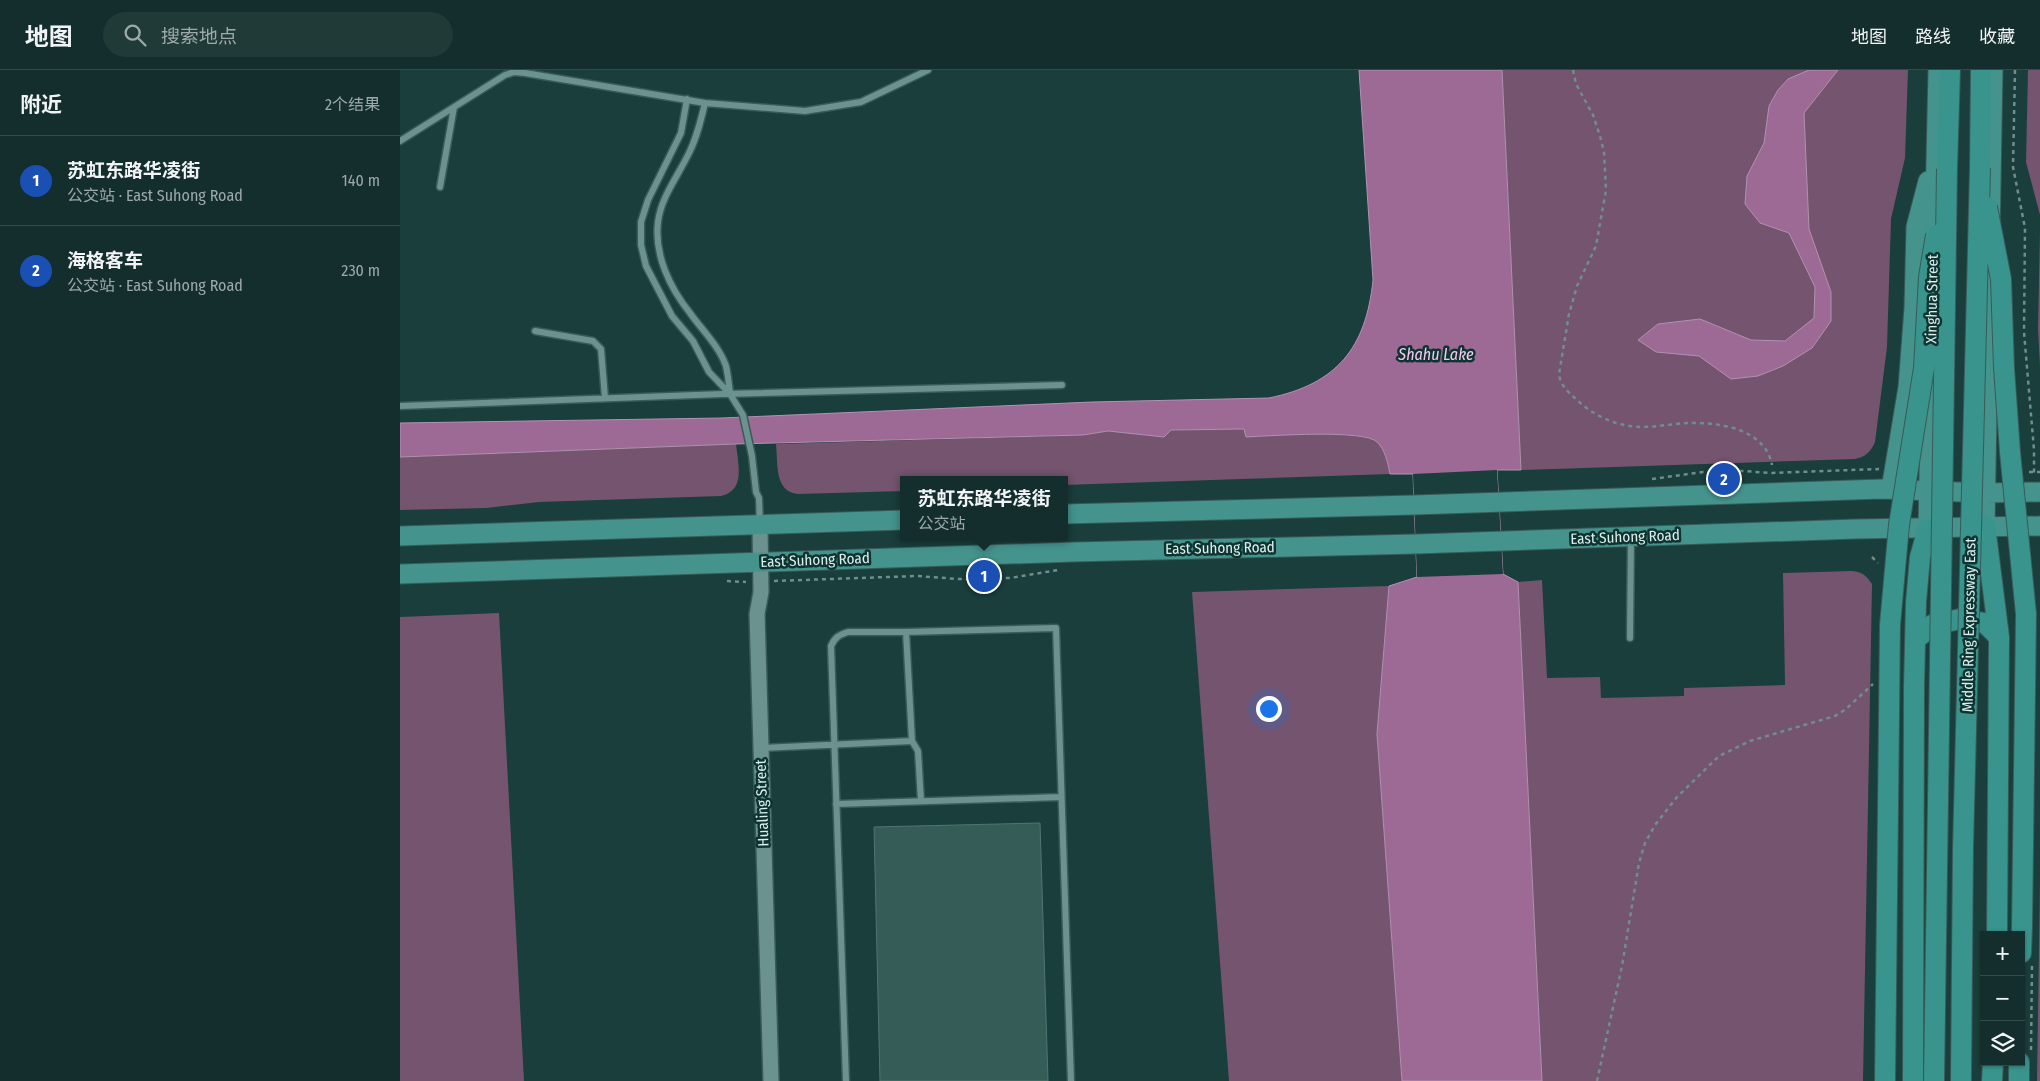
<!DOCTYPE html>
<html lang="zh">
<meta charset="utf-8">
<style>
body{margin:0;font-family:"Fira Sans Condensed","Noto Sans SC",sans-serif;background:#203a38;color:#f1f3f6}
.controls{position:absolute;right:15px;bottom:15px;display:grid;overflow:hidden;border-radius:0px;box-shadow:0 1px 4px #0004}
.controls button{width:45px;height:45px;display:grid;place-items:center;padding:0;border:0;border-bottom:1px solid #324a48;background:#132e2c;color:#f1f3f6;font:25px sans-serif}
.you{position:absolute;left:868px;top:638px;width:18px;height:18px;margin:-12px;border:4px solid #fff;border-radius:50%;background:#1a73e8;box-shadow:0 0 0 8px #1a73e833}
.badge{display:grid;place-items:center;width:32px;height:32px;border-radius:50%;background:#1a73e8;color:#fff;font-size:16px;font-weight:700}
.pin{position:absolute;translate:-50% -50%;border:2px solid #fff;box-shadow:0 1px 5px #0006}
.popup{position:absolute;left:500px;top:406px;width:168px;height:65px;box-sizing:border-box;display:grid;place-content:center;border-radius:0px;background:#132e2c;filter:drop-shadow(0 1px 4px #0005);font-size:16px;white-space:nowrap;color:#9da8a9}
.popup b{font-size:19px;color:#f1f3f6}
.popup::after{content:'';position:absolute;left:50%;top:100%;margin-left:-10px;border:10px solid transparent;border-top-color:#132e2c}
.list{margin:0;padding:0;list-style:none}
h2{display:flex;justify-content:space-between;align-items:center;height:65px;margin:0;padding:0 20px;font-size:21px}
h2 small{font-size:16px;font-weight:400;color:#9da8a9}
.list li{display:grid;grid-template-columns:32px 1fr auto;gap:15px;align-items:center;box-sizing:border-box;height:90px;padding:0 20px;border-top:1px solid #324a48}
.list b{display:block;font-size:19px;white-space:nowrap}
.list p{margin:0;font-size:16px;white-space:nowrap;color:#9da8a9}
.list em{font-size:16px;font-style:normal;color:#9da8a9}
.icon{flex:none;width:28px;height:28px;fill:none;stroke:currentColor;stroke-width:2;stroke-linecap:round;stroke-linejoin:round}
.map{position:relative;flex:none;width:1640px;height:1011px;overflow:hidden}
header{display:flex;align-items:center;gap:30px;box-sizing:border-box;height:70px;padding:0 25px;background:#132e2c;border-bottom:1px solid #324a48}
header strong{font-size:24px}
nav{display:flex;gap:28px;margin-inline-start:auto;font-size:18px}
.search{width:350px;height:45px;background:#203a38;display:flex;align-items:center;gap:12px;box-sizing:border-box;padding:0 18px;border-radius:28px;color:#9da8a9;font-size:19px}
main{display:flex}
aside{flex:1;background:#132e2c}
.map>svg:first-child{display:block}
.green{fill:#74546f}
.water{fill:#9d6a96;stroke:#b092b0}
.pier{fill:#193e3b}
.building{fill:#365c58;stroke:#507672}
.lines{fill:none;stroke-linecap:round;stroke-linejoin:round}
.service-casing{stroke:#395a57;stroke-width:9}
.tertiary-casing{stroke:#395a57;stroke-width:18}
.primary-casing{stroke:#395a57;stroke-width:21}
.trunk-casing{stroke:#395a57;stroke-width:22}
.path{stroke:#708e8b;stroke-width:2.5;stroke-dasharray:4 4;stroke-linecap:butt}
.service{stroke:#6b928e;stroke-width:6}
.tertiary{stroke:#6b928e;stroke-width:15}
.primary{stroke:#45938d;stroke-width:19}
.trunk{stroke:#38948c;stroke-width:20}
.trunk-bridge-casing{stroke:#395a57;stroke-width:22;stroke-linecap:butt}
.trunk-bridge{stroke:#38948c;stroke-width:20}
.labels{text-anchor:middle;stroke-width:5;stroke-linejoin:round;paint-order:stroke}
.street-label{font-size:15px;fill:#dbefed;stroke:#0d3431}
.water-label{font-size:16px;font-style:italic;fill:#f7c9f0;stroke:#0d3431}
</style>
<header>
<strong>地图</strong>
<div class="search"><svg class="icon" aria-label="search" viewBox="0 0 24 24"><circle cx="10" cy="10" r="6"/><path d="M15 15l6 6"/></svg>搜索地点</div>
<nav><a>地图</a><a>路线</a><a>收藏</a></nav>
</header>
<main>
<aside>
<h2>附近<small>2个结果</small></h2>
<ul class="list">
<li><span class="badge" style="background:#1a4fb4">1</span><div><b>苏虹东路华凌街</b><p>公交站 · East Suhong Road</p></div><em>140 m</em></li>
<li><span class="badge" style="background:#1a4fb4">2</span><div><b>海格客车</b><p>公交站 · East Suhong Road</p></div><em>230 m</em></li>
</ul>
</aside>
<div class="map">
<svg width="1640" height="1011" viewBox="0 0 1640 1011">
<rect width="100%" height="100%" fill="#193e3b"/>
<!-- green -->
<path class="green" d="M1102,0H1508L1505,88L1491,149L1487,277L1475,372C1471,382 1465,387 1455,389L1121,400Z
M1628,0H1640V145L1626,92Z
M1640,160V296L1638,259Z
M845,359L846,367C868,366 965,359 978,372C985,379 988,394 990,404L664,415V410H504V421L398,424C374,422 378,393 376,374L683,365L708,361L764,367L770,360Z
M336,374C338,394 346,420 321,426L139,432L86,438L0,440V387Z
M1452,501C1462,502 1466,505 1472,514L1463,1011H1142L1118,512L1142,510L1147,608L1200,607L1201,628L1284,626V618L1385,615L1383,503Z
M989,516L977,664L1002,1011H829L792,522Z
M99,543L124,1011H0V547Z
M1640,811V1011H1637Z"/>
<!-- water -->
<path class="water" d="M959,0H1102L1121,400H1097L1103,504L1118,512L1142,1011H1002L977,664L989,516L1017,507L1013,404H990C988,394 985,379 977,372C965,359 868,366 846,367L844,359L771,360L764,367L708,361L683,365L336,374L0,387V353L322,348L692,332L869,328C937,314 966,278 973,210Z
M1409,0H1438L1404,43L1409,159L1431,222V251L1412,278L1383,296L1358,306L1331,309L1299,286L1256,282L1238,270L1258,254L1300,249L1351,270L1385,271L1414,248L1415,217L1389,163L1360,153L1345,134L1347,106L1364,73L1369,36L1378,20L1388,9Z"/>
<!-- pier -->
<path class="pier" d="M1097,400L1103,504L1017,507L1013,404Z"/>
<!-- building -->
<path class="building" d="M640,753L648,1011H480L474,757Z"/>
<g class="lines">
<defs>
<path id="service" d="M287,29L281,63L248,130L241,152V175L246,196L272,246L293,271L309,302L330,324L343,345L352,386L356,422L359,428L360,454
M305,33C301,50 297,67 289,83C278,106 261,127 258,152C254,185 270,218 290,243C302,260 319,276 326,296C328,305 329,314 330,323
M0,71L105,5L114,2L125,3L305,33L405,41L461,32L528,0
M40,117L54,37
M135,261L193,271L201,279L205,328
M0,336L323,324L662,315
M506,562L512,671L518,681L521,731
M1230,568L1231,468
M362,678L512,671
M436,734L661,727
M446,1011L431,576C435,567 439,565 448,562H506L656,558L671,1011"/>
<path id="tertiary" d="M360,455L361,522L357,544L371,1011"/>
<path id="primary" d="M1534,181L1538,0
M1491,419L1508,317L1514,238L1516,157L1528,111
M664,444L1014,435L1482,419L1585,423L1640,422
M1585,456L1593,0
M1528,459L1531,299
M0,466L504,450
M0,504L674,482L1016,474L1456,459L1640,456"/>
<path id="trunk" d="M1580,98L1581,0
M1547,99L1550,0
M1585,456L1599,567L1597,865
M1515,570L1532,555L1560,549L1585,553L1599,567
M1621,883L1622,857
M1485,1011L1486,921
M1513,1011L1514,616L1516,532L1520,487L1528,459
M1592,1011L1593,992
M1619,1011V992"/>
</defs>
<!-- service casing -->
<use href="#service" class="service-casing"/>
<!-- tertiary casing -->
<use href="#tertiary" class="tertiary-casing"/>
<!-- primary casing -->
<use href="#primary" class="primary-casing"/>
<!-- trunk casing -->
<use href="#trunk" class="trunk-casing"/>
<!-- path -->
<path class="path" d="M1173,0L1176,14L1193,45L1200,66L1204,82L1206,120L1196,176L1177,216L1169,244L1159,304C1160,315 1168,322 1176,329C1190,343 1210,353 1230,356C1249,359 1268,354 1287,353C1318,352 1365,358 1372,395
M1615,0L1613,97L1625,158L1624,262L1634,380V403
M1629,402H1640
M1252,409L1303,402L1344,401L1370,403L1479,399
M1472,487L1478,493
M327,511L346,512
M374,511L517,506L558,509L610,508L658,500
M1631,980L1632,895
M1197,1011L1222,896L1239,793L1245,773L1255,755L1277,727L1319,686L1350,671L1435,646L1446,639L1473,614"/>
<!-- service -->
<use href="#service" class="service"/>
<!-- tertiary -->
<use href="#tertiary" class="tertiary"/>
<!-- primary -->
<use href="#primary" class="primary"/>
<!-- trunk -->
<use href="#trunk" class="trunk"/>
<defs>
<path id="trunk-bridge" d="M1587,137L1601,209L1604,298L1610,382L1626,544L1622,857
M1486,921L1490,555L1499,455L1524,298L1529,207L1536,165
M1534,1011L1547,99
M1561,1011L1563,779L1580,98"/>
</defs>
<!-- trunk-bridge casing -->
<use href="#trunk-bridge" class="trunk-bridge-casing"/>
<!-- trunk-bridge -->
<use href="#trunk-bridge" class="trunk-bridge"/>
</g>
<g class="labels">
<!-- street labels -->
<g class="street-label">
<text transform="translate(1532 229) rotate(-89)" y="5">Xinghua Street</text>
<text transform="translate(1225 467) rotate(-2)" y="5">East Suhong Road</text>
<text transform="translate(820 478) rotate(-1)" y="5">East Suhong Road</text>
<text transform="translate(415 490) rotate(-2)" y="5">East Suhong Road</text>
<text transform="translate(1569 555) rotate(-89)" y="5">Middle Ring Expressway East</text>
<text transform="translate(362 733) rotate(-92)" y="5">Hualing Street</text>
</g>
<!-- water labels -->
<g class="water-label">
<text x="1036" y="290">Shahu Lake</text>
</g>
</g>
</svg>
<div class="controls">
<button>+</button>
<button>−</button>
<button><svg class="icon" aria-label="layers" viewBox="0 0 24 24"><path d="M12 4l9 5-9 5-9-5zM3 14l9 5 9-5"/></svg></button>
</div>
<div class="you"></div>
<div class="pin badge" style="left:584px;top:506px;background:#1a4fb4">1</div>
<div class="popup"><b>苏虹东路华凌街</b>公交站</div>
<div class="pin badge" style="left:1324px;top:409px;background:#1a4fb4">2</div>
</div>
</main>
